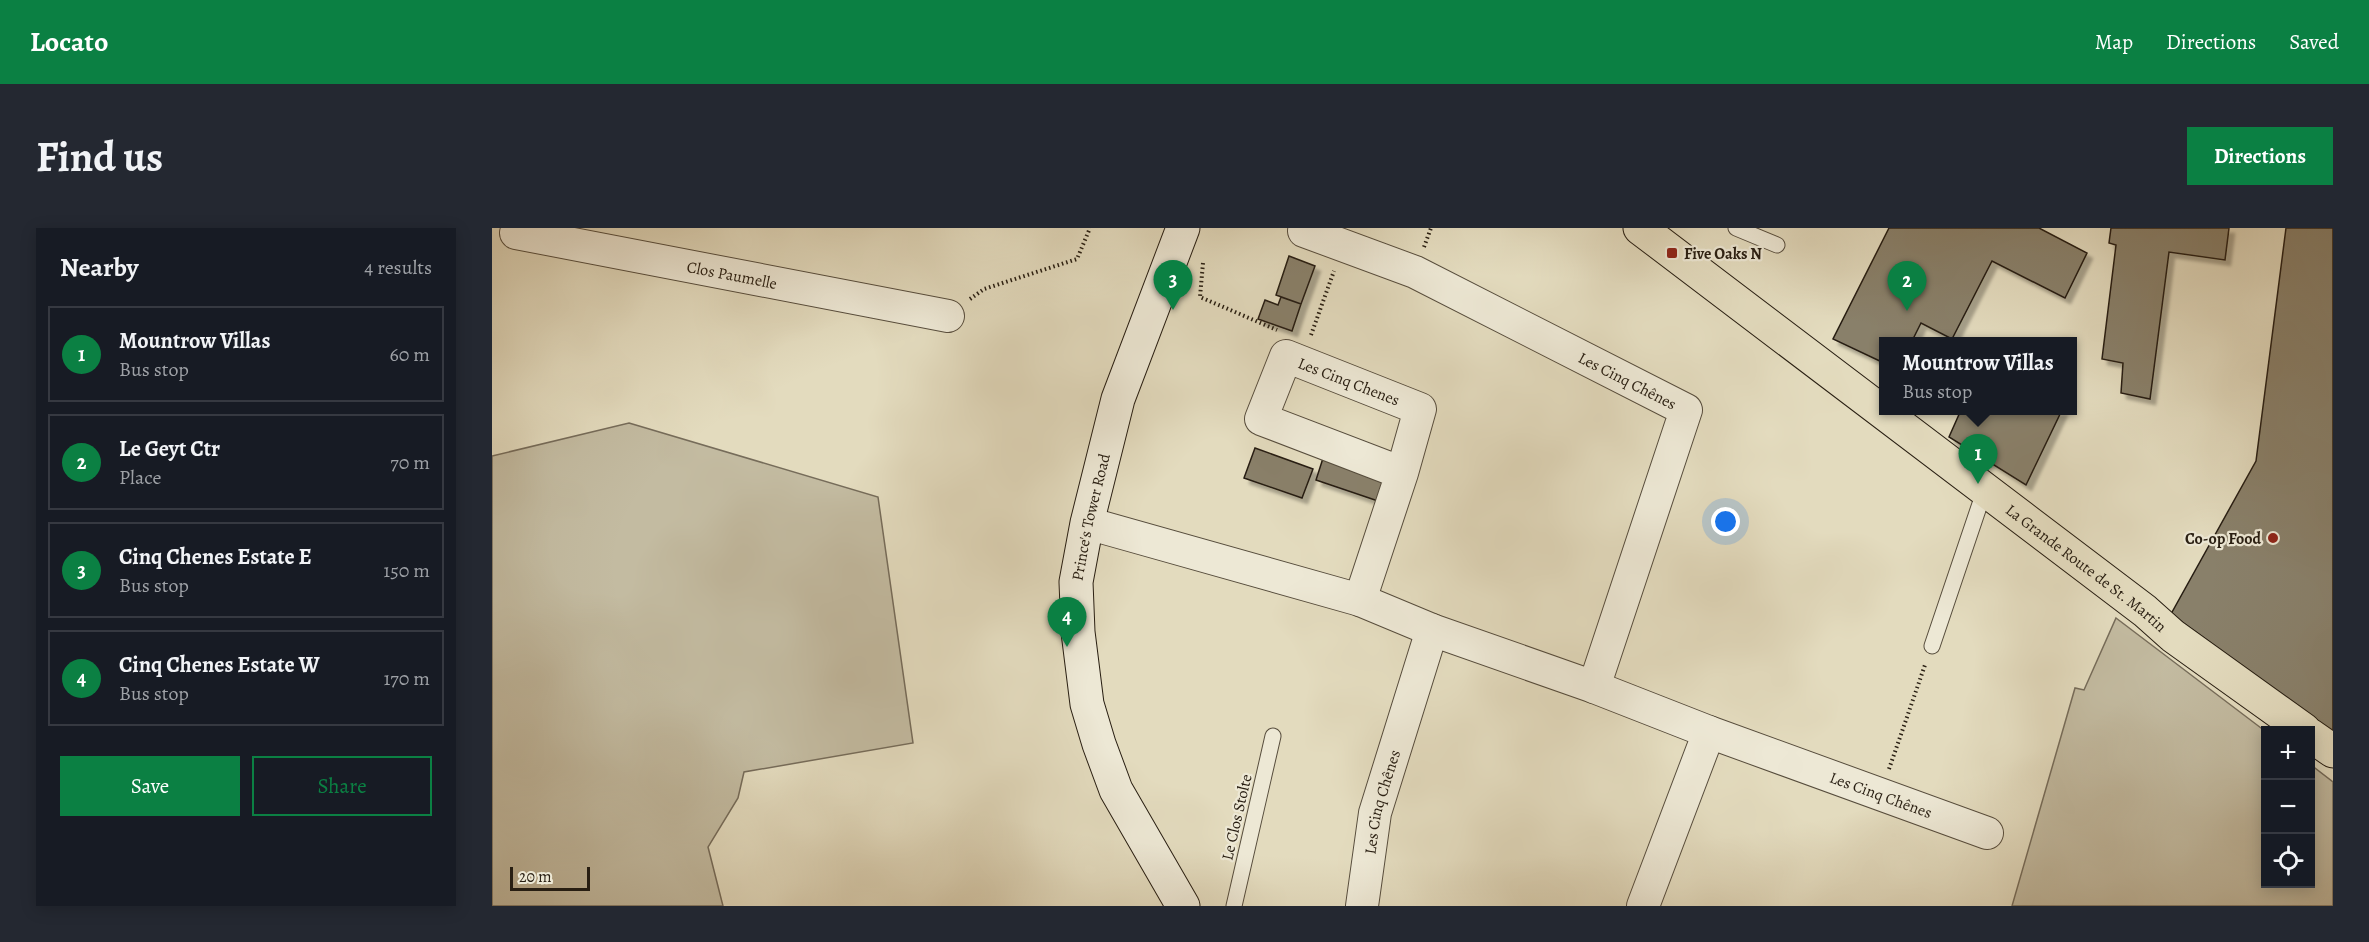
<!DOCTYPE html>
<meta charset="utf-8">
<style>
body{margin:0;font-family:Alegreya,serif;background:#242831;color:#f1f3f6}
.controls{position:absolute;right:18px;bottom:18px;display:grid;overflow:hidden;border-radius:0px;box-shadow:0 3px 15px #0003}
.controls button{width:54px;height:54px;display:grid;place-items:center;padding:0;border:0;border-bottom:2px solid #363941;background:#171b24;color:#f1f3f6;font:30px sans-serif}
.scale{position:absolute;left:18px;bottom:15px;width:80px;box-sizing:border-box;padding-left:6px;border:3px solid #281e12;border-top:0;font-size:16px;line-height:21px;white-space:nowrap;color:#281e12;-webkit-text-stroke:4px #ede8d5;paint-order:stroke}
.you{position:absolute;left:1234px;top:294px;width:21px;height:21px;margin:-15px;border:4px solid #fff;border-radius:50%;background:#1a73e8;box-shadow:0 0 0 9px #1a73e833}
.badge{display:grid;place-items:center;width:39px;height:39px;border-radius:50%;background:#0b8043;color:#fff;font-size:20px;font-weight:700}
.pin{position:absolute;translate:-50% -50px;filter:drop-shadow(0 2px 3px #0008)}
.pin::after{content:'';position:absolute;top:32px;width:21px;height:18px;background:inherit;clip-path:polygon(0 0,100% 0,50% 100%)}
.popup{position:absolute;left:1387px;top:109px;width:198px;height:78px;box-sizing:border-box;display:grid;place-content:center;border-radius:0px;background:#171b24;filter:drop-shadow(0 2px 4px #0005);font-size:20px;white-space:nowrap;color:#9ea1a6}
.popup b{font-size:22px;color:#f1f3f6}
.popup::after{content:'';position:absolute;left:50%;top:100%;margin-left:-12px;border:12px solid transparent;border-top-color:#171b24}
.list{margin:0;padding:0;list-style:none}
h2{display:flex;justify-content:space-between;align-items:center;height:78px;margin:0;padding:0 24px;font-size:26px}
h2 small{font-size:20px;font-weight:400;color:#9ea1a6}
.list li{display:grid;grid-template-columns:39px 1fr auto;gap:18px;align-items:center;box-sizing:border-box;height:96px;margin:0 12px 12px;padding:0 12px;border:2px solid #363941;border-radius:0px}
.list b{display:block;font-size:22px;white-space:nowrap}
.list p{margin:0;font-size:20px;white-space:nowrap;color:#9ea1a6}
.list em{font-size:20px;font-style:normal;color:#9ea1a6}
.actions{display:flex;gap:12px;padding:18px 24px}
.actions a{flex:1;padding:14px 0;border:2px solid #0b8043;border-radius:0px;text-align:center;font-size:21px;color:#0b8043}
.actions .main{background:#0b8043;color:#fff}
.icon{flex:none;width:33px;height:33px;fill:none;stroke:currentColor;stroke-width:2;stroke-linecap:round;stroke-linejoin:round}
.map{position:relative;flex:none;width:1841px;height:678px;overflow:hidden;border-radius:0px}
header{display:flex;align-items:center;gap:36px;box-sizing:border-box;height:84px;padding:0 30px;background:#0b8043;color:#fff}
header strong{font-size:28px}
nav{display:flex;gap:33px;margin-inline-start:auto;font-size:21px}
.intro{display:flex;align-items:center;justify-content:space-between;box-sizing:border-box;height:144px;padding:0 36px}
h1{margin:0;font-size:42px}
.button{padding:15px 27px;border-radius:0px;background:#0b8043;color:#fff;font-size:21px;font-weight:700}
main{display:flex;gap:36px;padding:0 36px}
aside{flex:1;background:#171b24;border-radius:0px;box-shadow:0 3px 15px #0003}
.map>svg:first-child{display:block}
.green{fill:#c3bba1;stroke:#766c5a;stroke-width:1.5}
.building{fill:#89806b;stroke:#281e12;stroke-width:1.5;filter:url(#shadow)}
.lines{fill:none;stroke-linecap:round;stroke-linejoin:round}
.service-casing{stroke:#574d3d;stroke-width:17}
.minor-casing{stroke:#574d3d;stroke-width:34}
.secondary-casing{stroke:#281e12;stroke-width:35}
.primary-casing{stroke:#281e12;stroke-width:35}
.path{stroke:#281e12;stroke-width:4;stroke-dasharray:1.5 3;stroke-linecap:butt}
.service{stroke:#ede8d5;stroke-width:15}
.minor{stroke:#ede8d5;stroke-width:32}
.secondary{stroke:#ede8d5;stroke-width:33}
.primary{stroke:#e3dbbe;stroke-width:33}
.poi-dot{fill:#8f2418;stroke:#ede8d5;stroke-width:2}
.labels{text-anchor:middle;stroke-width:4.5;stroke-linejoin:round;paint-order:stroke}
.poi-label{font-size:16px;font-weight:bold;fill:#281e12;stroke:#ede8d5;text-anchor:start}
.street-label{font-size:16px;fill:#281e12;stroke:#ede8d5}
</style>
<header>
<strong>Locato</strong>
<nav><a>Map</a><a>Directions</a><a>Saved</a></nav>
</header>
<div class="intro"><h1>Find us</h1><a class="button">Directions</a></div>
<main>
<aside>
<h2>Nearby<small>4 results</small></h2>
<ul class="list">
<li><span class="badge">1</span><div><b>Mountrow Villas</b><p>Bus stop</p></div><em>60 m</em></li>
<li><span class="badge">2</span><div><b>Le Geyt Ctr</b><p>Place</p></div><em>70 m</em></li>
<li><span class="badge">3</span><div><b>Cinq Chenes Estate E</b><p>Bus stop</p></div><em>150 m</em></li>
<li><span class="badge">4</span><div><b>Cinq Chenes Estate W</b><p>Bus stop</p></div><em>170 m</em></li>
</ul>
<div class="actions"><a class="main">Save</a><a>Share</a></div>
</aside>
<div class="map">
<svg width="1841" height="678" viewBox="0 0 1841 678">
<defs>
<filter id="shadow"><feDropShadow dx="5.5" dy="5.5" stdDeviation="1.5" flood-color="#0004"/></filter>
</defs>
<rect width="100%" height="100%" fill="#e3dbbe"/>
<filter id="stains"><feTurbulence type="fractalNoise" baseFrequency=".00333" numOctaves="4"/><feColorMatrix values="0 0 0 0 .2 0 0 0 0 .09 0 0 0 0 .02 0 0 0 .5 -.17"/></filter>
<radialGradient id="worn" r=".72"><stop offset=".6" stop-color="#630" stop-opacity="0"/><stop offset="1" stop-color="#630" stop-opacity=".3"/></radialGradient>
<!-- green -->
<path class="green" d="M137,195L386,269L421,515L252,544L246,570L216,619L231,678H0V228Z
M1624,390L1773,503L1774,656H1818L1819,537L1841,554V678H1520L1583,460L1592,462Z"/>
<!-- building -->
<path class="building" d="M1397,0H1547L1595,25L1573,70L1500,33L1460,111L1429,95L1420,113H1392V135L1341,111Z
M1619,0H1737L1733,32L1677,24L1658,171L1629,165L1631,135L1610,131L1624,17L1617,15Z
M1794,0H1841V504L1679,386L1764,233Z
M797,28L823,38L809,76L784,67Z
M789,69L809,76L800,103L766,91L773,72L786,77Z
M1469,182H1570L1534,257L1457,209Z
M763,220L821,241L810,270L752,250Z
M833,224L898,246L889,274L824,252Z"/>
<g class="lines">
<defs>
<path id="service" d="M1244,0L1285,17
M1440,418L1493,261
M742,678L781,508"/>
<g id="minor">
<path id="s1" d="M812,3L923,44L1194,182L1102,459"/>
<path id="s2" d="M24,5L456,88"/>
<path d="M595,295L868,372L940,402L1102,459L1217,504L1151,678"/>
<path d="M868,372L910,245L928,181L794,128L769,191L910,245"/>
<path id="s3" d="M1217,504L1495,605"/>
<path id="s4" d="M870,678L883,585L940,402"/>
</g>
<g id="secondary">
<path id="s5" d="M691,678L624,562L607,516L595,476L586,404L584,354L595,295L626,171L691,0"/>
</g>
<g id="primary">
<path id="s6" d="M1148,0L1653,383L1681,408L1812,502"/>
<path d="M1818,507L1841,523"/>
</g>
</defs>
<!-- service casing -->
<use href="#service" class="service-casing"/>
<!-- minor casing -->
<use href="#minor" class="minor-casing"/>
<!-- secondary casing -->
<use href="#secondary" class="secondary-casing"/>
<!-- primary casing -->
<use href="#primary" class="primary-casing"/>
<!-- path -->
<path class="path" d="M932,19L939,0
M711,35L708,69L785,102
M478,71L492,61L585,31L598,0
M819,107L842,43
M1397,541L1433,437"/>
<!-- service -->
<use href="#service" class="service"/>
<!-- minor -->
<use href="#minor" class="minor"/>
<!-- secondary -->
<use href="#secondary" class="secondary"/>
<!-- primary -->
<use href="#primary" class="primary"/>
</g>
<!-- markers -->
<g class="poi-dot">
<rect x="1174" y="19" width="12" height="12" rx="3"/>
<circle cx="1781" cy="310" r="6"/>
</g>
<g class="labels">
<!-- poi labels -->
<g class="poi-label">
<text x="1192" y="31">Five Oaks N</text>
<text x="1769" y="316" text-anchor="end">Co-op Food</text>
</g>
<!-- street labels -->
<g class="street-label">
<text dy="6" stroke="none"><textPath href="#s2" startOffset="220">Clos Paumelle</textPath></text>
<text dy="6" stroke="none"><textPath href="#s1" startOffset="357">Les Cinq Chênes</textPath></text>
<text transform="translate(857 153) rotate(21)" y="6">Les Cinq Chenes</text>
<text dy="6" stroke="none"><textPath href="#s5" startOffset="414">Prince's Tower Road</textPath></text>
<text dy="6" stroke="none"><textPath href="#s6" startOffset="561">La Grande Route de St. Martin</textPath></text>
<text dy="6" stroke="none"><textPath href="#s3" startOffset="183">Les Cinq Chênes</textPath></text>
<text dy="6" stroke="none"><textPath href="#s4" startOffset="106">Les Cinq Chênes</textPath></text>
<text transform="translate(744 589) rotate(-77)" y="6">Le Clos Stolte</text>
</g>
</g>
<rect width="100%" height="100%" filter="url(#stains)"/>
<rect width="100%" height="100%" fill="url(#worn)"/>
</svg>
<div class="controls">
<button>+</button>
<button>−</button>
<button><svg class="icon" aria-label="locate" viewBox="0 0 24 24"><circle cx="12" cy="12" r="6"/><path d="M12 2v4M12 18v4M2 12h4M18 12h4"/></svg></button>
</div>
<div class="scale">20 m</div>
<div class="you"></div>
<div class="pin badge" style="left:1486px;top:256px">1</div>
<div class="popup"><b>Mountrow Villas</b>Bus stop</div>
<div class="pin badge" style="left:1415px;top:83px">2</div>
<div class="pin badge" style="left:681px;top:82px">3</div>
<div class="pin badge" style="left:575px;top:419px">4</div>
</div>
</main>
